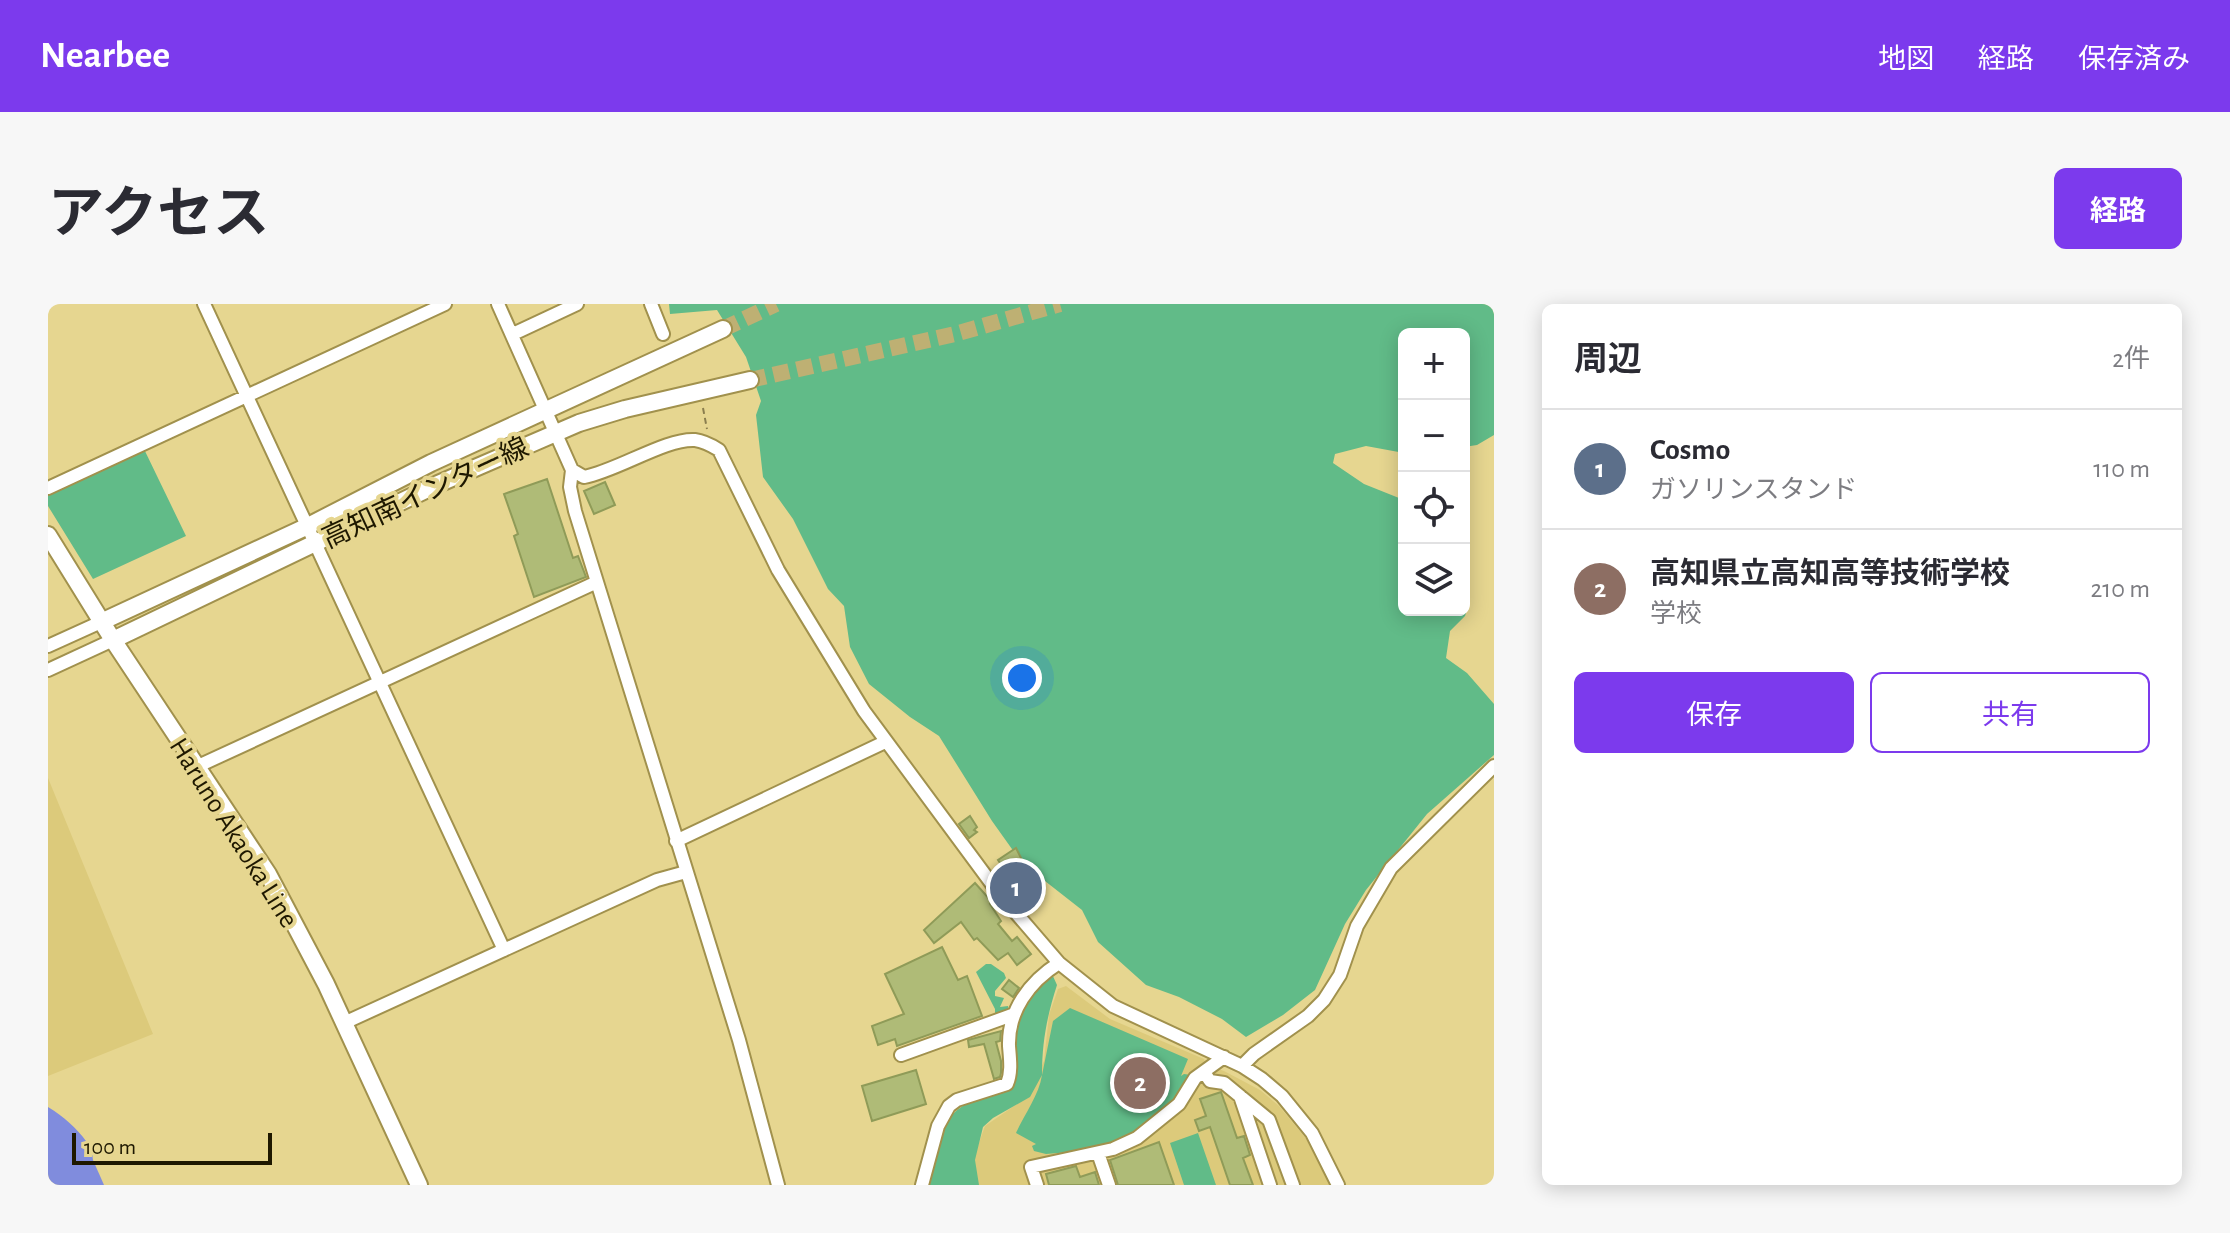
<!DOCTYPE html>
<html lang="ja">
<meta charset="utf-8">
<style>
body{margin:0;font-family:"Alegreya Sans","Noto Sans JP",sans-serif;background:#f7f7f7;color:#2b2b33}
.controls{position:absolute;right:24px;top:24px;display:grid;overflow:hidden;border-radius:12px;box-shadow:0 4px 20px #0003}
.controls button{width:72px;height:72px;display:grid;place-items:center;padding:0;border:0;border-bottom:2px solid #e1e1e2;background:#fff;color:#2b2b33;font:40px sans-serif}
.scale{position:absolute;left:24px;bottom:20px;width:200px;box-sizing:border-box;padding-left:8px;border:4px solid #1e1800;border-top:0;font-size:22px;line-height:28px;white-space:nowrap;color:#1e1800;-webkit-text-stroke:6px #e6d690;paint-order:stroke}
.you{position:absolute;left:974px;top:374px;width:28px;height:28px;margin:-20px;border:6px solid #fff;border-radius:50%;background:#1a73e8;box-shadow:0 0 0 12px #1a73e833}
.badge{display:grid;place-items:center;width:52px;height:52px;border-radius:50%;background:#7c3aed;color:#fff;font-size:26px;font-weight:700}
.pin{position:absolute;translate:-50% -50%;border:4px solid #fff;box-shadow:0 2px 8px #0006}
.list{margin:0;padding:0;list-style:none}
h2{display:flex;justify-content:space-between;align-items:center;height:104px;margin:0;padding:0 32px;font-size:34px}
h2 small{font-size:26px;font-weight:400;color:#7c7c81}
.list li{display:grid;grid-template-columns:52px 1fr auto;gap:24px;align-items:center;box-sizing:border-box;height:120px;padding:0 32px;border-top:2px solid #e1e1e2}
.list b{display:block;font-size:30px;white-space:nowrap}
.list p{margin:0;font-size:26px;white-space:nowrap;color:#7c7c81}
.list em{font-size:26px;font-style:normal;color:#7c7c81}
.actions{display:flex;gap:16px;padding:24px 32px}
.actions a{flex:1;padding:18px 0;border:2px solid #7c3aed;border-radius:12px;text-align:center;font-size:28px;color:#7c3aed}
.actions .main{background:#7c3aed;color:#fff}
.icon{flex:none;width:44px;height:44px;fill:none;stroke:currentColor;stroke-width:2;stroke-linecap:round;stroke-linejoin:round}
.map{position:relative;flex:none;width:1446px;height:881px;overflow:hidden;border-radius:12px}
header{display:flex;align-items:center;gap:48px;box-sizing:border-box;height:112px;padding:0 40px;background:#7c3aed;color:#fff}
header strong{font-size:38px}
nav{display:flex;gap:44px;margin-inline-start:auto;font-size:28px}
.intro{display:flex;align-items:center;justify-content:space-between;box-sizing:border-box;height:192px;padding:0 48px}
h1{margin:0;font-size:56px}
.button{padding:20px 36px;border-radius:12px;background:#7c3aed;color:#fff;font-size:28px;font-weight:700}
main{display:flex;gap:48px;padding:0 48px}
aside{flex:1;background:#fff;border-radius:12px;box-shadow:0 4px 20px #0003}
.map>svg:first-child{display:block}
.built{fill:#dcca7b}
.green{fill:#61bb88}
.water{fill:#808cdd}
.pier{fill:#e6d690}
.building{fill:#afbb77;stroke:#8f9b58;stroke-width:2}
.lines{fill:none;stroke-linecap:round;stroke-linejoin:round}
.major-tunnel{stroke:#beb073;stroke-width:16;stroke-dasharray:16 8;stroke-linecap:butt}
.minor-casing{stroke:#a1914d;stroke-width:16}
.major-casing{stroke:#a1914d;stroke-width:20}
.path{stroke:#8a7e4e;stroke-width:2;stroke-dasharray:6 4;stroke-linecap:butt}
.minor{stroke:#fff;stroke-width:12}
.major{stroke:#fff;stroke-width:16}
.labels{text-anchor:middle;stroke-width:8;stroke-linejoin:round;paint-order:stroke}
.street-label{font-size:28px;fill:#1e1800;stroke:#e6d690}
</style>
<header>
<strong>Nearbee</strong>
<nav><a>地図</a><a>経路</a><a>保存済み</a></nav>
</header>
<div class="intro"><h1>アクセス</h1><a class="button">経路</a></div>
<main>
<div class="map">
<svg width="1446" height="881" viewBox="0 0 1446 881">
<rect width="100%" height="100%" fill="#e6d690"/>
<!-- built -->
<path class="built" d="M0,474L105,730L0,772Z
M1018,682L1062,715L1156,755L1158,761L1176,767L1212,786L1231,802L1260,837L1283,881H927L925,856L937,822L972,798L984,782L996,757L1001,711L1010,685Z"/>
<!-- green -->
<path class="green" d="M621,0H1446V131L1429,141L1416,143V30H1356V149L1318,142L1287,150L1285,159L1316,180L1356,196V306H1416V299L1420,302L1417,312L1402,327L1398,354L1419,369L1446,400V451L1379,510L1318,586L1297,620L1267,686L1235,711L1198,733L1174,715L1131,693L1098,681L1050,638L1034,606L974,559L944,517L891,432L862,413L821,380L802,343L796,302L780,285L745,215L715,173L708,111L713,97L698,53L669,6L622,10Z
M95,143L138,232L45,275L0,202V188Z
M938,660H943L956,669L958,674L947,687V692L956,694L952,703L960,702L961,707L947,712V705L928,668Z
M1004,670L1009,681C999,712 994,738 994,771L1005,717L1022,704L1140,755L1133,772L1136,770L1143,771L1130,796L1098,822L1067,838L1052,845L1035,847L998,850L986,847L984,842L988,840L968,829C977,809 991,791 994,771L982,793L945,814L935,823L927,856L931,881H882C881,870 884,860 887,850C898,802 917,798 960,785L969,767L964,728L982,690Z
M1150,829L1168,881H1136L1122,839Z"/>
<!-- water -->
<path class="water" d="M0,803C33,823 47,848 66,881H0Z"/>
<!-- pier -->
<path class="pier" d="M45,838L70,879V881H56L45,856L43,842Z"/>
<!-- building -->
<path class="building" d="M499,175L525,254L530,252L538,273L486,293L466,232L470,230L456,190Z
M557,178L567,201L546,210L536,187Z
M922,512L929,523L926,526L929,528L921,534L911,520Z
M968,544L977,562L967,569L971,574L960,583L953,574L959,569L950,556Z
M927,579L944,598L942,600L953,617L950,620L964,637L969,633L983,650L969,661L960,649L950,656L929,634L926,636L913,618L886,639L876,626Z
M894,643L910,676L919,672L934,712L849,742L847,735L830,741L824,722L856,710L837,670Z
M961,676L971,684L965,693L954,685Z
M953,727L952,737L948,738L953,757V769L952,773L946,775L936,740L921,743L920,736Z
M868,766L878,800L824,817L814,782Z
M1173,788L1189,834L1196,832L1202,851L1195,854L1205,881H1182L1162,823L1151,827L1147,816L1158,812L1152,795Z
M1111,838L1126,881H1070L1062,856Z
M1028,862L1032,873L1047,868L1051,881H1001L998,870Z"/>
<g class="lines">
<!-- major-tunnel -->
<path class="major-tunnel" d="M675,25L728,0
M702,76L907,30L1012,0"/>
<defs>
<path id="minor" d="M156,0L456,646
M450,0L524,166L536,173C569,167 618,134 647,136C656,137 663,141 671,146L730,266L816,407L949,587L1011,659L1065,702L1194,762L1214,775L1234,792L1264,829L1290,881
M603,0L615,30
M465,30L529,0
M524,166L522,183L527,207L691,736L730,881
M0,184L397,0
M0,342L53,318
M0,366L65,336
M148,463L549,278
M628,537L837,438
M296,719L609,576L638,568
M853,751L964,711
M1194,762L1206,750L1260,712L1276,696L1292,671L1309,622L1343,564L1446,462
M1156,768L1162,777L1176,779L1221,816L1245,881
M1192,792L1222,881
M1050,849L1061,881
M874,881L890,822L901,802L909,796L959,780C964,768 962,755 961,742C960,707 981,678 1011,659
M989,881L983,863L1065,845L1089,834L1131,800L1147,774L1176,753"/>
<path id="major" d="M0,231L65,336L220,570L278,680L371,881
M53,318L260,222L383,159L675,25
M65,336L390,180L531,119L577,105L702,76"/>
</defs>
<!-- minor casing -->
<use href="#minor" class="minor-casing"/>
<!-- major casing -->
<use href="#major" class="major-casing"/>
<!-- path -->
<path class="path" d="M655,104L659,125"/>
<!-- minor -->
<use href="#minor" class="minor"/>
<!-- major -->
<use href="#major" class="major"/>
</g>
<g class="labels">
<!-- street labels -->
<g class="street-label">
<text transform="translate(377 188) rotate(-25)" y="10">高知南インター線</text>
<text transform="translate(187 528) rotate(58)" y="10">Haruno Akaoka Line</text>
</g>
</g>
</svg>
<div class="controls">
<button>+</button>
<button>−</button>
<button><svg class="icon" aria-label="locate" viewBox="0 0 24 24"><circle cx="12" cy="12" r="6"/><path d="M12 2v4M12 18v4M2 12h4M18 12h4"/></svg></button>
<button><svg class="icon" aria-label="layers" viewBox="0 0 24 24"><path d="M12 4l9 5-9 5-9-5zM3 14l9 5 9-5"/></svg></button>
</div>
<div class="scale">100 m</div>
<div class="you"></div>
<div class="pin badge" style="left:968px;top:584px;background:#5c6f8a">1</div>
<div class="pin badge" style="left:1092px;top:779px;background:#8d6e63">2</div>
</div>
<aside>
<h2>周辺<small>2件</small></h2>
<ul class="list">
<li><span class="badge" style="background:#5c6f8a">1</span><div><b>Cosmo</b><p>ガソリンスタンド</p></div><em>110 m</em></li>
<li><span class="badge" style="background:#8d6e63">2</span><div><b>高知県立高知高等技術学校</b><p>学校</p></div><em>210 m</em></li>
</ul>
<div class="actions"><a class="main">保存</a><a>共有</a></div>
</aside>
</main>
